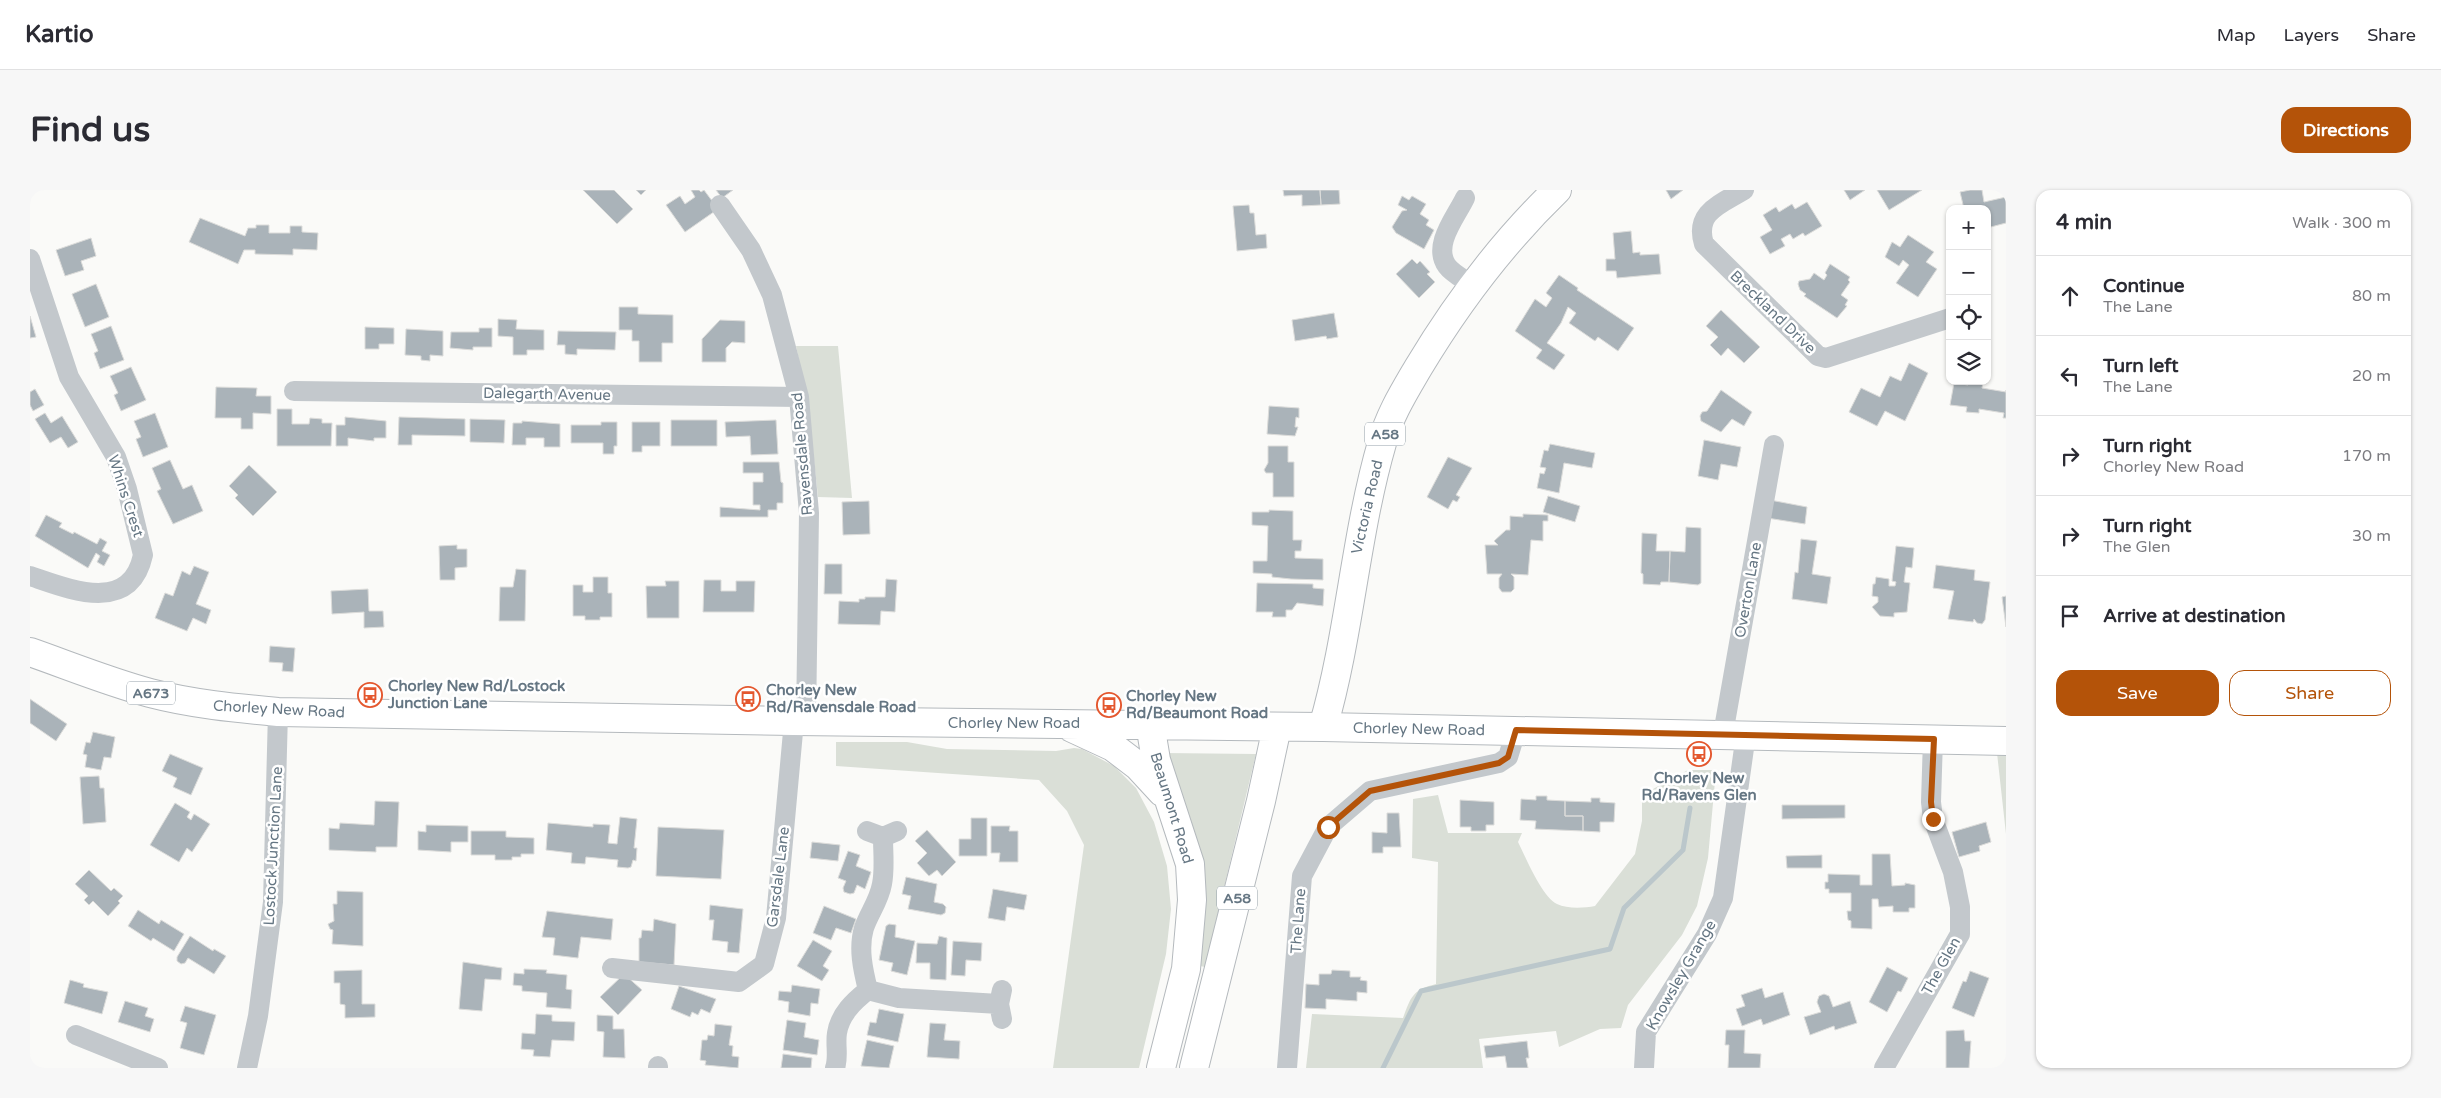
<!DOCTYPE html>
<meta charset="utf-8">
<style>
body{margin:0;font-family:"Varela Round",sans-serif;background:#f7f7f7;color:#2b2b33}
.controls{position:absolute;right:15px;top:15px;display:grid;overflow:hidden;border-radius:10px;box-shadow:0 1px 4px #0004}
.controls button{width:45px;height:45px;display:grid;place-items:center;padding:0;border:0;border-bottom:1px solid #e1e1e2;background:#fff;color:#2b2b33;font:25px sans-serif}
.stop{position:absolute;width:15px;height:15px;margin:-11px;border:4px solid #b45309;border-radius:50%;background:#fff}
.stop.end{background:#b45309;border-color:#fff;box-shadow:0 1px 5px #0008}
.list{margin:0;padding:0;list-style:none}
h2{display:flex;justify-content:space-between;align-items:center;height:65px;margin:0;padding:0 20px;font-size:21px}
h2 small{font-size:16px;font-weight:400;color:#7c7c81}
.list li{display:grid;grid-template-columns:32px 1fr auto;gap:15px;align-items:center;box-sizing:border-box;height:80px;padding:0 20px;border-top:1px solid #e1e1e2}
.list b{display:block;font-size:19px;white-space:nowrap}
.list p{margin:0;font-size:16px;white-space:nowrap;color:#7c7c81}
.list em{font-size:16px;font-style:normal;color:#7c7c81}
.actions{display:flex;gap:10px;padding:15px 20px}
.actions a{flex:1;padding:11px 0;border:1px solid #b45309;border-radius:15px;text-align:center;font-size:18px;color:#b45309}
.actions .main{background:#b45309;color:#fff}
.icon{flex:none;width:28px;height:28px;fill:none;stroke:currentColor;stroke-width:2;stroke-linecap:round;stroke-linejoin:round}
.map{position:relative;flex:none;width:1976px;height:878px;overflow:hidden;border-radius:15px}
header{display:flex;align-items:center;gap:30px;box-sizing:border-box;height:70px;padding:0 25px;background:#fff;border-bottom:1px solid #e1e1e2}
header strong{font-size:24px}
nav{display:flex;gap:28px;margin-inline-start:auto;font-size:18px}
.intro{display:flex;align-items:center;justify-content:space-between;box-sizing:border-box;height:120px;padding:0 30px}
h1{margin:0;font-size:35px}
.button{padding:12px 22px;border-radius:15px;background:#b45309;color:#fff;font-size:18px;font-weight:700}
main{display:flex;gap:30px;padding:0 30px}
aside{flex:1;background:#fff;border-radius:15px;box-shadow:0 1px 4px #0004}
.map>svg:first-child{display:block}
.green{fill:#dadfd7}
.lines{fill:none;stroke-linecap:round;stroke-linejoin:round}
.stream{stroke:#bbc7cb;stroke-width:5}
.building{fill:#aab3b9;stroke:#dcdcda}
.primary-casing{stroke:#b5babe;stroke-width:30}
.highway-casing{stroke:#b4b9bd;stroke-width:30}
.street{stroke:#c3c8cc;stroke-width:20}
.primary{stroke:#fff;stroke-width:28}
.highway{stroke:#fff;stroke-width:28}
.route{stroke:#b45309;stroke-width:6}
.labels{text-anchor:middle;stroke-width:5;stroke-linejoin:round;paint-order:stroke}
.shield{fill:#fff;stroke:#939fa8;stroke-width:1}
.shield-label{font-size:14px;font-weight:bold;fill:#657683}
.street-label{font-size:15px;fill:#657683;stroke:#fff}
.poi-label{font-size:15px;font-weight:bold;fill:#657683;stroke:#fff;text-anchor:start}
</style>
<header>
<strong>Kartio</strong>
<nav><a>Map</a><a>Layers</a><a>Share</a></nav>
</header>
<div class="intro"><h1>Find us</h1><a class="button">Directions</a></div>
<main>
<div class="map">
<svg width="1976" height="878" viewBox="0 0 1976 878">
<rect width="100%" height="100%" fill="#fafaf8"/>
<!-- green -->
<path class="green" d="M766,156H808L822,308L788,307L778,214Z
M806,552H877L917,559L1026,561L1044,558L1052,559L1084,576L1106,598L1124,632L1137,676L1141,719L1136,764L1109,878H1023L1054,655L1037,621L1009,590L806,576Z
M1134,563L1226,564L1175,777L1170,776C1182,690 1170,640 1134,563Z
M1967,563H1976V644Z
M1658,580H1686L1678,668L1667,716L1652,745L1598,815L1591,838L1570,839L1529,857L1526,841L1449,849L1453,878H1276L1282,824L1373,828C1381,807 1382,800 1406,794L1408,672L1382,668L1383,609L1408,605L1418,643H1492L1488,652C1496,668 1512,707 1527,714C1537,719 1554,718 1565,716L1605,664L1612,631V605Z"/>
<g class="lines">
<!-- stream -->
<path class="stream" d="M1353,878L1391,801L1580,759L1594,718L1653,660L1660,618"/>
</g>
<!-- building -->
<path class="building" d="M553,0H584L603,19L587,34Z
M606,0H616L611,5Z
M661,0H669L671,2L674,0L688,19L655,42L636,15L650,6L655,14L665,7Z
M686,0H703L692,8Z
M1253,0H1290L1291,15L1272,16V5L1254,6Z
M1290,0H1309L1310,14L1291,15Z
M1636,0H1653L1641,9Z
M1814,0H1835L1820,10Z
M1847,0H1892L1859,20Z
M1940,0H1952L1954,12L1976,7V33L1957,38V19H1934L1930,2Z
M1372,6L1379,10L1382,6L1396,14L1390,24L1399,30L1396,35L1404,40L1394,59L1366,43L1362,37L1372,21L1377,20L1368,15Z
M1777,12L1792,36L1775,46L1773,43L1763,49L1760,44L1751,49L1755,56L1740,64L1730,47L1742,40L1733,25L1746,17L1749,22L1762,14L1765,19Z
M1219,15L1220,23H1224L1226,45L1236,44L1237,58L1207,61L1203,16Z
M170,28L215,46L218,38H226V35H239V43H260V36H272V42L288,43L287,60L263,59V65L225,64V60H214L208,74L159,52Z
M1601,41L1603,63L1610,62V65L1629,64L1631,84L1587,88L1586,81H1576V69H1585L1583,43Z
M1878,45L1904,62L1896,72L1907,79L1888,107L1866,93L1879,75L1873,70L1869,76L1855,67L1862,52L1870,57Z
M61,48L66,66L51,71L54,80L35,86L26,60Z
M1382,69L1387,74L1390,71L1400,82L1397,84L1405,92L1389,108L1366,84Z
M1800,74L1820,87L1818,90L1820,92L1811,105L1818,110L1815,115L1817,116L1807,128L1774,106L1776,104L1770,100L1768,94L1769,91L1780,89L1784,83L1794,90L1797,85L1795,83Z
M1529,85L1548,98L1547,100L1604,138L1588,161L1568,147L1565,151L1539,133L1546,123L1538,117L1531,133L1517,153L1535,165L1524,180L1506,168L1512,160L1485,141L1505,109L1516,117L1522,108L1516,103Z
M66,94L79,127L55,137L42,104Z
M589,117H608V124L643,125V153H632V172H609V151H602V140H589Z
M1691,120L1730,157L1714,173L1698,158L1691,166L1680,155L1688,147L1676,136Z
M1304,123L1308,147L1297,149L1296,146L1265,151L1262,130Z
M0,126L6,147L0,148Z
M468,129L487,130L486,139L514,140V160H497V165H483V147L468,146Z
M690,130L715,131V153L702,152L696,158V172H672V149Z
M81,136L94,170L70,179L64,163L68,161L61,144Z
M335,137L364,138V154H349V159H335Z
M449,138H462V157H443V160L420,158L421,142H449Z
M376,139L413,141V166L400,165V171L391,170V166L375,165Z
M528,141L586,142L585,160L547,159V165L535,164V155H527Z
M1879,173L1898,183L1875,231L1855,221L1847,236L1819,222L1831,198L1850,207L1860,186L1871,191Z
M101,177L116,210L91,221L84,205L88,203L80,186Z
M1939,191L1953,193L1952,198L1976,202V200V228H1973L1974,223L1949,219V223L1936,222L1937,217L1920,215L1924,193L1938,195Z
M186,197L227,198L226,206H241V224L223,223V239H211V228H185Z
M5,199L14,215L3,221L0,215V202Z
M1691,200L1722,222L1714,236L1702,229L1691,242L1671,231L1670,226L1672,222L1677,221Z
M1239,216L1269,218V228L1266,227L1265,237H1268L1265,246L1237,244Z
M247,219H262V234H279L280,228L292,229V233H302L301,256H247Z
M15,223L21,233L32,226L48,252L38,258L31,247L20,253L5,229Z
M125,223L138,257L113,267L106,249L111,247L104,231Z
M315,227L356,231V248H344V251L318,248V256H306V235H315Z
M369,227L435,229V246L382,245V255H368Z
M440,229L475,230L474,253L440,252Z
M641,230H687V256H641Z
M746,230L748,264L721,265L720,246L696,247L695,232Z
M492,231L530,234V257H514V248H496V255H482L483,233H492Z
M571,232H587V256H584V264H573V253H541V235H571Z
M602,232H630V256H612V262H602Z
M1674,250L1711,257L1707,277L1691,274L1688,290L1668,286Z
M1520,254L1565,263L1562,278L1534,273L1529,303L1507,298L1510,283L1514,284L1516,278L1510,277L1514,260L1518,261Z
M1238,256H1258V272H1264V307H1243V283H1236L1234,280L1238,273Z
M1418,267L1442,278L1426,305L1430,307L1427,312L1423,310L1418,319L1397,307Z
M140,270L153,299L162,295L173,321L143,334L127,301L131,299L122,278Z
M713,272H749L751,292L753,293V313H747V320H738V327H690V317L730,320V315H723V292H733V283H713Z
M219,275L247,302L223,326L205,308L208,305L199,296Z
M1518,306L1550,316L1545,332L1513,322Z
M1740,310L1777,317L1775,334L1737,328Z
M839,311L840,344L813,345L812,312Z
M1239,320L1263,321V350H1272L1271,361H1265V368L1293,369V390L1261,389L1242,387V384L1223,383V371H1237L1238,336L1222,335V322H1239Z
M1493,324L1518,325V331H1513V351L1501,350L1498,385L1481,384L1484,387V399L1481,402H1472L1469,398V388L1472,384H1457L1455,355H1468L1464,351L1476,340H1480V326L1493,327Z
M16,325L32,333L29,337L43,344L44,342L67,354L70,348L77,352L72,361L80,365L74,376L67,372L70,366L66,363L58,378L5,346Z
M1656,337L1671,338V393L1668,395L1639,392L1640,361L1655,362Z
M1612,343L1627,344L1626,361H1640L1639,392H1631L1630,395L1613,394V384L1611,383Z
M1771,349L1787,351L1782,384L1801,387L1797,414L1762,409L1765,382L1768,383Z
M427,355V359H437V377L425,378V390H410L409,356Z
M1866,356L1884,358L1882,378L1876,377L1874,392L1880,393L1877,422L1864,423V427L1850,426L1842,417L1848,412V407L1842,406L1843,394H1845L1846,387L1859,389V396H1865L1866,392L1862,391Z
M795,374H812V404H794Z
M1906,375L1945,380L1944,390L1960,392L1955,430L1952,434L1947,433L1944,429L1943,432L1918,429L1924,401L1903,398Z
M164,376L179,382L166,414L181,420L176,434L163,428L157,441L125,428L135,403L143,406L152,381L160,385Z
M486,379L496,380L495,431H469L470,397H483Z
M563,387H578V403H582V427H570V430H555V426H543V395H553V402H563Z
M856,389L867,390L865,422L851,421L850,435L808,434L809,411L829,412V409H835V407H855Z
M674,390H691V401H706V391H725L724,422H673Z
M635,391H649V428H617L616,396H636Z
M1227,393L1283,394V398L1294,399L1293,416L1267,413L1262,420H1256V427H1242L1243,422H1226Z
M338,399L339,421H353L354,437L334,438V422L302,424L301,401Z
M1976,406V437L1972,407Z
M240,456L265,458L263,482L252,481L253,473L239,472Z
M0,509L37,534L26,551L0,533Z
M63,542L85,547L81,568L74,567L71,580L55,577L57,565L53,564L56,552L60,553Z
M140,564L173,578L161,605L143,597L147,588L132,581Z
M69,586L70,598H74L76,632L53,634L50,587Z
M1506,606H1517V610L1535,611V626H1553V641L1505,639L1506,631L1490,630L1491,609L1506,610Z
M1561,608H1570V612L1585,613L1584,632H1570V642L1553,641V626H1535V611L1561,612Z
M1430,610L1464,612V635H1456V641H1441V637H1430Z
M345,611L369,612L367,657H346V662L299,660V638L309,639L310,633L344,635Z
M145,613L160,622L157,627L161,630L164,624L180,634L162,662L157,658L149,672L120,655Z
M1752,615H1815V628L1752,629Z
M1357,623H1369L1371,657H1353V663H1342V642L1357,643Z
M590,627L607,629L604,658H607L606,671L603,670L601,677L598,678L587,677L588,670L556,667L555,674L541,673L542,663L516,660L518,633L563,637V634L580,635L578,653L587,654Z
M941,628H957V666H929V649H941Z
M1956,632L1961,652L1949,656L1950,661L1929,667L1922,642Z
M396,635L438,636V652H421V662L388,660V641L396,642Z
M961,636H980L979,641H988V672H969L970,663H961Z
M628,637L694,640L691,689L626,686Z
M897,640L926,672L912,686L907,680L899,686L887,673L897,663L885,651Z
M441,641H476V647L504,648V664H491V667H482V670H465V665H441Z
M782,652L810,655L808,671L780,668Z
M818,661L830,665L826,676L841,682L835,699L827,695L824,703L820,704L814,702L813,698L816,691L808,688Z
M1842,664H1860L1862,696L1875,695V693L1885,695V718H1879V722H1863V716L1849,717L1848,709H1842V739L1821,738V731L1818,730L1817,721H1821V703H1799V699H1795V692H1798V684L1830,685V695H1842Z
M1792,665V678H1757L1756,666Z
M59,680L81,701L84,698L93,706L88,711L90,713L78,726L63,711L59,715L54,710L58,706L45,694Z
M876,687L907,694L904,712L913,714L916,717L915,723L911,725L878,719L881,706L872,704Z
M963,699L997,705L994,720L977,717L975,731L958,728Z
M307,701L333,702V756L302,754L303,740L300,739L298,734L304,731L303,714H307Z
M680,715L713,719L709,763L697,762L698,752L682,750L684,730H679Z
M794,716L826,729L821,743L806,738L801,750L783,743Z
M108,720L129,734L131,730L154,744L144,761L123,748L121,751L98,736Z
M517,721L583,729L581,750L551,747L548,768L523,765L525,748L512,747Z
M624,729L646,734L644,775L609,772V748H611L612,740L623,741Z
M859,734L866,735L865,747L885,751L877,785L861,781L863,773L849,770L856,736Z
M160,746L183,761L184,759L196,766L184,784L158,768L155,773L151,774L147,771V767Z
M909,746L917,748L916,790L900,789V773H886L887,753L907,754Z
M783,750L802,761L793,776L799,780L792,791L767,776Z
M923,751L952,753L951,771L936,770L935,786L921,785Z
M433,772L472,778L471,790L455,789L452,821L429,819Z
M1857,777L1878,788L1871,802L1868,801L1857,822L1839,812Z
M494,779L517,780L516,783L537,785L536,799L542,800L541,819L516,817L517,803L492,801V796L483,795L484,783L494,784Z
M332,780V814H345V827L315,828V815L310,814V793H304V781Z
M1302,780L1320,781V787H1331L1330,790L1337,791V803L1327,802V811L1296,809V819L1275,818L1276,794L1289,795V784H1301Z
M1940,781L1959,788L1944,827L1922,818L1933,791L1936,792Z
M594,784L612,800L588,825L570,807Z
M40,790L54,794L53,797L78,802L72,824L34,813Z
M762,795L790,799L788,814L781,813L780,826L758,822L759,812L748,810L749,801L761,802Z
M649,796L686,809L680,823L671,819L668,825L662,822L660,827L641,819Z
M1732,798L1735,808L1753,802L1760,825L1733,835L1731,829L1712,836L1706,819L1715,816L1711,805Z
M1794,804L1799,806L1803,817L1820,811L1827,833L1805,840L1804,836L1780,845L1774,827L1791,822L1787,812L1789,806Z
M95,811L118,818L115,826L124,829L120,842L88,832Z
M155,816L186,825L174,865L150,858L157,833L150,831Z
M849,819L874,824L868,852L837,845L840,832L846,833Z
M506,824L522,825V831L545,832L544,851L522,850L520,867L503,866L504,860L491,859L492,843L505,844Z
M567,825L583,826V839H594L595,868L573,867L574,842L567,841Z
M757,830L776,833L774,847L789,850L787,865L753,860Z
M900,833L916,834L914,850L930,851L929,869L897,867Z
M685,834L702,836L699,855L703,856L702,866L709,867L708,878L675,875L676,871L670,870L672,850H677L678,845L684,846Z
M1696,840H1715L1714,863L1731,864L1730,878H1698L1699,855H1695Z
M1934,840L1935,851H1941L1939,878H1916V841Z
M837,850L864,856L859,878L831,876Z
M1497,851L1499,868H1496L1498,878H1477L1475,866L1456,868L1454,856Z
M753,864L782,868L781,878H751Z"/>
<g class="lines">
<defs>
<path id="primary" d="M1293,537L1976,551"/>
<path id="highway" d="M0,462C40,476 79,492 120,503C162,514 205,518 248,522L764,531L1293,537C1320,444 1325,346 1352,253C1359,226 1374,202 1388,178C1427,113 1472,53 1527,0
M1120,534L1126,570L1160,674L1162,710L1156,779L1131,878
M1042,538L1083,557L1108,576L1132,602
M1164,878L1231,611L1247,537"/>
</defs>
<!-- primary casing -->
<use href="#primary" class="primary-casing"/>
<!-- highway casing -->
<use href="#highway" class="highway-casing"/>
<!-- street -->
<path class="street" d="M1714,0C1691,14 1664,22 1674,54L1788,166L1796,168L1920,128
M1435,8C1426,27 1402,55 1417,76C1423,84 1434,89 1442,95
M690,15L721,60L742,105L769,207L779,323L776,531
M0,69L39,187L86,267L97,299L113,365C100,425 39,399 0,386
M264,201L769,207
M1693,544L1744,255
M837,641L853,647L867,641
M582,778L709,792L734,774L746,728L764,531
M838,800L869,808L969,814
M972,829L969,814L972,800
M46,845L128,878
M217,878L228,826L243,712L248,522
M628,878V876
M805,878C809,867 805,854 807,843C810,824 824,811 838,800C833,780 828,758 834,738C839,723 849,711 852,694C855,679 853,663 853,647
M1257,878L1272,686L1298,637L1340,601L1469,573L1478,567L1486,541
M1614,878L1616,842L1677,744L1693,708L1716,544
M1854,878L1930,744V717L1923,682L1903,629L1901,612L1903,549"/>
<!-- primary -->
<use href="#primary" class="primary"/>
<!-- highway -->
<use href="#highway" class="highway"/>
</g>
<g class="lines">
<!-- route -->
<path class="route" d="M1298,637L1340,601L1469,573L1478,567L1486,540L1904,549L1901,612L1903,629"/>
</g>
<!-- icons -->
<defs>
<symbol id="bus-ring" viewBox="-11 -11 22 22"><circle r="9.5" fill="#fff" stroke="#e4572e" stroke-width="1.5"/><path d="M-5-6H5V4H4V6H2V4H-2V6H-4V4H-5ZM-3.5-4V0h7V-4ZM-3.5 1.2v1.5H-2V1.2ZM2 1.2v1.5H3.5V1.2Z" fill="#e4572e"/></symbol>
</defs>
<g fill-rule="evenodd">
<use href="#bus-ring" x="326" y="491" width="28" height="28"/>
<use href="#bus-ring" x="704" y="495" width="28" height="28"/>
<use href="#bus-ring" x="1065" y="501" width="28" height="28"/>
<use href="#bus-ring" x="1655" y="550" width="28" height="28"/>
</g>
<g class="labels">
<!-- shield labels -->
<g class="shield">
<rect x="1335" y="232.5" width="40" height="23" rx="4"/>
<rect x="97" y="491.5" width="48" height="23" rx="4"/>
<rect x="1187" y="696.5" width="40" height="23" rx="4"/>
</g>
<g class="shield-label">
<text x="1355" y="249">A58</text>
<text x="121" y="508">A673</text>
<text x="1207" y="713">A58</text>
</g>
<!-- street labels -->
<g class="street-label">
<text transform="translate(1743 122) rotate(44)" y="5">Breckland Drive</text>
<text transform="translate(517 204) rotate(1)" y="5">Dalegarth Avenue</text>
<text transform="translate(772 264) rotate(-95)" y="5">Ravensdale Road</text>
<text transform="translate(96 306) rotate(72)" y="5">Whins Crest</text>
<text transform="translate(1337 317) rotate(-77)" y="5">Victoria Road</text>
<text transform="translate(1718 400) rotate(-80)" y="5">Overton Lane</text>
<text transform="translate(249 519) rotate(3)" y="5">Chorley New Road</text>
<text x="984" y="538">Chorley New Road</text>
<text transform="translate(1389 539) rotate(1)" y="5">Chorley New Road</text>
<text transform="translate(1142 618) rotate(73)" y="5">Beaumont Road</text>
<text transform="translate(243 656) rotate(-87)" y="5">Lostock Junction Lane</text>
<text transform="translate(748 687) rotate(-83)" y="5">Garsdale Lane</text>
<text transform="translate(1268 731) rotate(-86)" y="5">The Lane</text>
<text transform="translate(1911 776) rotate(-61)" y="5">The Glen</text>
<text transform="translate(1651 785) rotate(-60)" y="5">Knowsley Grange</text>
</g>
<!-- poi labels -->
<g class="poi-label">
<text x="358" y="501">Chorley New Rd/Lostock<tspan x="358" dy="17">Junction Lane</tspan></text>
<text x="736" y="505">Chorley New<tspan x="736" dy="17">Rd/Ravensdale Road</tspan></text>
<text x="1096" y="511">Chorley New<tspan x="1096" dy="17">Rd/Beaumont Road</tspan></text>
<text x="1669" y="593" text-anchor="middle">Chorley New<tspan x="1669" dy="17">Rd/Ravens Glen</tspan></text>
</g>
</g>
</svg>
<div class="controls">
<button>+</button>
<button>−</button>
<button><svg class="icon" aria-label="locate" viewBox="0 0 24 24"><circle cx="12" cy="12" r="6"/><path d="M12 2v4M12 18v4M2 12h4M18 12h4"/></svg></button>
<button><svg class="icon" aria-label="layers" viewBox="0 0 24 24"><path d="M12 4l9 5-9 5-9-5zM3 14l9 5 9-5"/></svg></button>
</div>
<div class="stop" style="left:1298px;top:637px"></div>
<div class="stop end" style="left:1903px;top:629px"></div>
</div>
<aside>
<h2>4 min<small>Walk · 300 m</small></h2>
<ul class="list">
<li><svg class="icon" aria-label="ahead" viewBox="0 0 24 24"><path d="M12 20V5M6 11l6-6 6 6"/></svg><div><b>Continue</b><p>The Lane</p></div><em>80 m</em></li>
<li><svg class="icon" aria-label="left" viewBox="0 0 24 24"><path d="M17 20v-9H6M10 6l-5 5 5 5"/></svg><div><b>Turn left</b><p>The Lane</p></div><em>20 m</em></li>
<li><svg class="icon" aria-label="right" viewBox="0 0 24 24"><path d="M7 20v-9h11M14 6l5 5-5 5"/></svg><div><b>Turn right</b><p>Chorley New Road</p></div><em>170 m</em></li>
<li><svg class="icon" aria-label="right" viewBox="0 0 24 24"><path d="M7 20v-9h11M14 6l5 5-5 5"/></svg><div><b>Turn right</b><p>The Glen</p></div><em>30 m</em></li>
<li><svg class="icon" aria-label="arrive" viewBox="0 0 24 24"><path d="M6 21V4h12l-3 4 3 4H6"/></svg><div><b>Arrive at destination</b></div></li>
</ul>
<div class="actions"><a class="main">Save</a><a>Share</a></div>
</aside>
</main>
